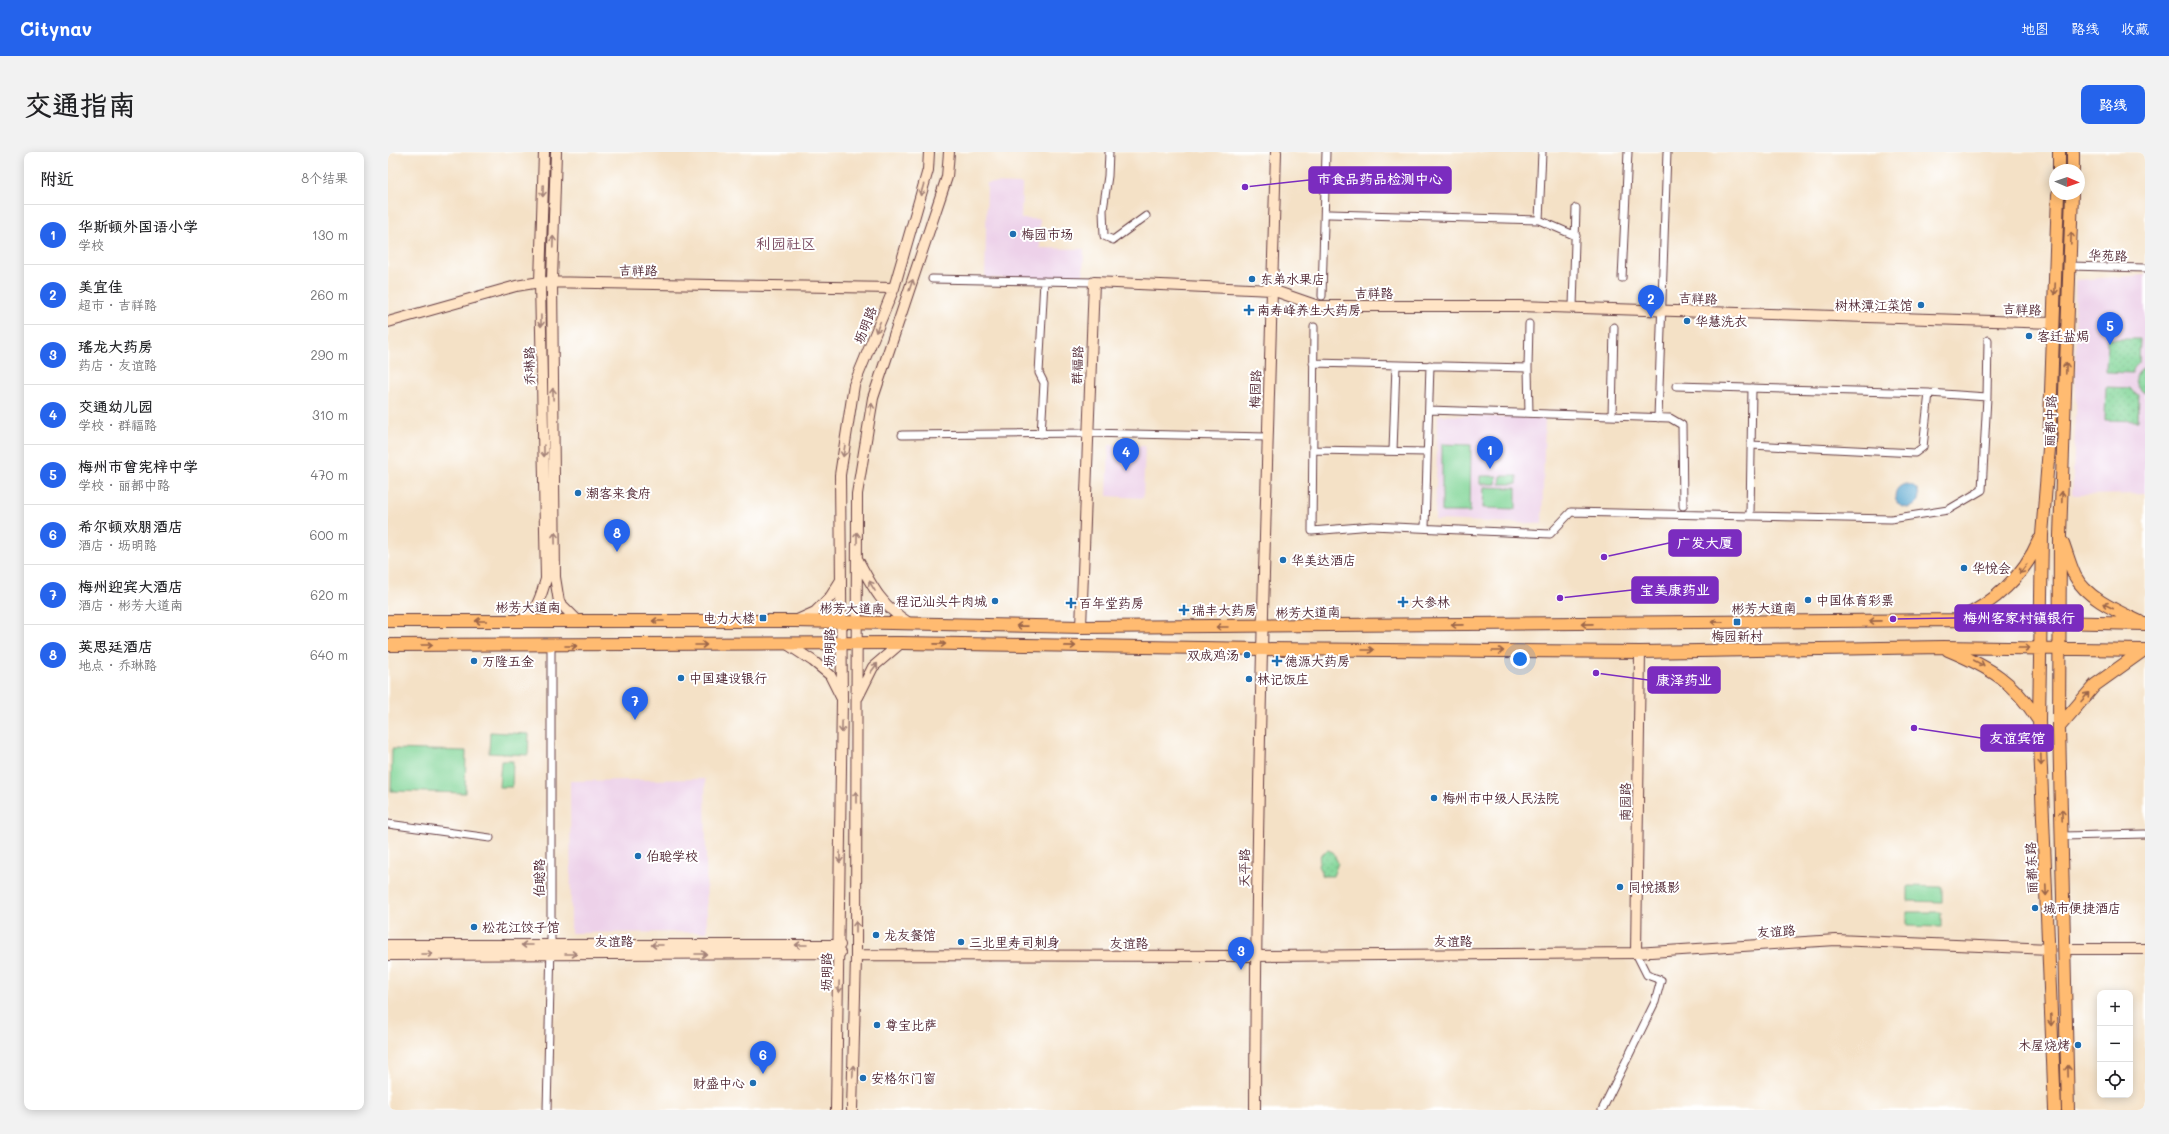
<!DOCTYPE html>
<html lang="zh">
<meta charset="utf-8">
<style>
body{margin:0;font-family:Mali,"LXGW WenKai TC",sans-serif;background:#f2f2f2;color:#202124}
.controls{position:absolute;right:12px;bottom:12px;display:grid;overflow:hidden;border-radius:8px;box-shadow:0 2px 10px #0003}
.controls button{width:36px;height:36px;display:grid;place-items:center;padding:0;border:0;border-bottom:1px solid #e0e0e0;background:#fff;color:#202124;font:20px sans-serif}
.compass{position:absolute;left:1661px;top:12px;width:36px;height:36px;border-radius:50%;background:#fff;box-shadow:0 2px 10px #0003;rotate:92deg}
.you{position:absolute;left:1132px;top:507px;width:14px;height:14px;margin:-10px;border:3px solid #fff;border-radius:50%;background:#1a73e8;box-shadow:0 0 0 6px #1a73e833}
.badge{display:grid;place-items:center;width:26px;height:26px;border-radius:50%;background:#2563eb;color:#fff;font-size:13px;font-weight:700}
.pin{position:absolute;translate:-50% -33px;filter:drop-shadow(0 1px 2px #0008)}
.pin::after{content:'';position:absolute;top:21px;width:14px;height:12px;background:inherit;clip-path:polygon(0 0,100% 0,50% 100%)}
.list{margin:0;padding:0;list-style:none}
h2{display:flex;justify-content:space-between;align-items:center;height:52px;margin:0;padding:0 16px;font-size:17px}
h2 small{font-size:13px;font-weight:400;color:#757577}
.list li{display:grid;grid-template-columns:26px 1fr auto;gap:12px;align-items:center;box-sizing:border-box;height:60px;padding:0 16px;border-top:1px solid #e0e0e0}
.list b{display:block;font-size:15px;white-space:nowrap}
.list p{margin:0;font-size:13px;white-space:nowrap;color:#757577}
.list em{font-size:13px;font-style:normal;color:#757577}
.icon{flex:none;width:22px;height:22px;fill:none;stroke:currentColor;stroke-width:2;stroke-linecap:round;stroke-linejoin:round}
.map{position:relative;flex:none;width:1757px;height:958px;overflow:hidden;border-radius:8px}
header{display:flex;align-items:center;gap:24px;box-sizing:border-box;height:56px;padding:0 20px;background:#2563eb;color:#fff}
header strong{font-size:19px}
nav{display:flex;gap:22px;margin-inline-start:auto;font-size:14px}
.intro{display:flex;align-items:center;justify-content:space-between;box-sizing:border-box;height:96px;padding:0 24px}
h1{margin:0;font-size:28px}
.button{padding:10px 18px;border-radius:8px;background:#2563eb;color:#fff;font-size:14px;font-weight:700}
main{display:flex;gap:24px;padding:0 24px}
aside{flex:1;background:#fff;border-radius:8px;box-shadow:0 2px 10px #0003}
.map>svg:first-child{display:block}
.built{fill:#edd1e9}
.grass{fill:url(#grass-dots);stroke:#667a62}
.garden{fill:#83d699;stroke:#667a62}
.water{fill:#52a3cc;stroke:#4e617c}
.lines{fill:none;stroke-linecap:round;stroke-linejoin:round}
.street-casing{stroke:#643c42;stroke-width:9}
.secondary-casing{stroke:#643c42;stroke-width:12}
.primary-casing{stroke:#643c42;stroke-width:14}
.street{stroke:#fff;stroke-width:7}
.secondary{stroke:#ffe4c6;stroke-width:10}
.primary{stroke:#ffbb71;stroke-width:12}
.oneway{stroke:#a48278}
.oneway2{stroke:#9b654a}
.poi-dot{fill:#1f6fb2;stroke:#fff;stroke-width:1.5}
.labels{text-anchor:middle;stroke-width:4;stroke-linejoin:round;paint-order:stroke}
.poi-label{font-size:13px;fill:#4a1f2b;stroke:#fff;text-anchor:start}
.street-label{font-size:13px;fill:#4a1f2b;stroke:#fff}
.quarter-label{font-size:15px;fill:#79495e;stroke:#fff}
.leader{fill:none;stroke:#7b2cbf;stroke-width:1.5}
.callout-dot{fill:#7b2cbf;stroke:#fff;stroke-width:1.5}
.callout{fill:#7b2cbf;stroke:#7b2cbf;stroke-width:1.5}
.callout-label{font-size:14px;text-anchor:middle;font-weight:bold;fill:#fff}
</style>
<header>
<strong>Citynav</strong>
<nav><a>地图</a><a>路线</a><a>收藏</a></nav>
</header>
<div class="intro"><h1>交通指南</h1><a class="button">路线</a></div>
<main>
<aside>
<h2>附近<small>8个结果</small></h2>
<ul class="list">
<li><span class="badge">1</span><div><b>华斯顿外国语小学</b><p>学校</p></div><em>130 m</em></li>
<li><span class="badge">2</span><div><b>美宜佳</b><p>超市 · 吉祥路</p></div><em>260 m</em></li>
<li><span class="badge">3</span><div><b>瑶龙大药房</b><p>药店 · 友谊路</p></div><em>290 m</em></li>
<li><span class="badge">4</span><div><b>交通幼儿园</b><p>学校 · 群福路</p></div><em>310 m</em></li>
<li><span class="badge">5</span><div><b>梅州市曾宪梓中学</b><p>学校 · 丽都中路</p></div><em>470 m</em></li>
<li><span class="badge">6</span><div><b>希尔顿欢朋酒店</b><p>酒店 · 坜明路</p></div><em>600 m</em></li>
<li><span class="badge">7</span><div><b>梅州迎宾大酒店</b><p>酒店 · 彬芳大道南</p></div><em>620 m</em></li>
<li><span class="badge">8</span><div><b>英思廷酒店</b><p>地点 · 乔琳路</p></div><em>640 m</em></li>
</ul>
</aside>
<div class="map">
<svg width="1757" height="958" viewBox="0 0 1757 958">
<defs>
<pattern id="grass-dots" width="8" height="8" patternUnits="userSpaceOnUse"><rect width="8" height="8" fill="#83d699"/><path d="M2 2h.1M6 6h.1" fill="none" stroke="#73b784" stroke-width="1.8" stroke-linecap="round"/></pattern>
</defs>
<rect width="100%" height="100%" fill="#fff"/>
<filter id="ink" filterUnits="userSpaceOnUse"><feTurbulence type="fractalNoise" baseFrequency=".025" numOctaves="2"/><feDisplacementMap in="SourceGraphic" scale="8" xChannelSelector="R" yChannelSelector="G"/><feConvolveMatrix kernelMatrix="1 2 1 2 8 2 1 2 1" color-interpolation-filters="sRGB"/></filter>
<filter id="wash" filterUnits="userSpaceOnUse"><feTurbulence type="fractalNoise" baseFrequency=".012" numOctaves="4" result="noise"/><feDisplacementMap in="SourceGraphic" scale="16" xChannelSelector="R" yChannelSelector="G"/><feGaussianBlur stdDeviation="0.9" result="paint"/><feColorMatrix in="noise" values="0 0 0 0 0 0 0 0 0 0 0 0 0 0 0 0 0 1.4 0 .05"/><feComposite in="paint" operator="in"/></filter>
<g filter="url(#wash)">
<rect width="100%" height="100%" fill="#f4e1c6"/>
<!-- built -->
<path class="built" d="M599,31L634,32L633,67H652V96L696,97L695,128L597,126Z
M1757,123V342L1684,343L1688,258L1687,128Z
M1050,263L1157,266L1154,372L1047,368Z
M721,293L757,294L755,346L719,344Z
M317,627L319,780L183,781L182,629Z"/>
<!-- grass -->
<path class="grass" d="M1719,187H1752L1751,211L1746,216L1744,221L1718,220Z
M1757,216V241C1746,235 1744,221 1757,216Z
M1718,235L1742,236L1746,241L1751,243L1750,269L1717,268Z
M940,698L945,700L950,711L945,724H935L930,714L933,702Z"/>
<!-- garden -->
<path class="garden" d="M1054,292L1083,293L1082,360H1054Z
M1092,324H1109L1108,332H1092Z
M1113,324H1129V332H1112Z
M1096,335L1128,336V357L1095,356Z
M102,580L141,582L140,603L101,601Z
M4,597L78,599L77,641L3,639Z
M113,609H125L124,635H111Z
M1520,734L1554,735V750L1520,749Z
M1519,760H1553V775L1519,774Z"/>
<!-- water -->
<path class="water" d="M1507 344a12 12 0 1 1 24 0a12 12 0 1 1-24 0Z"/>
</g>
<g filter="url(#ink)">
<g class="lines">
<defs>
<path id="street" d="M721,0L720,24L715,58L716,84L725,88L758,64
M1154,0L1151,68L1188,84
M941,62L1151,68
M1682,114L1757,116
M1234,126L1240,0
M544,127L706,130
M934,144L938,0
M1185,155L1188,56
M926,175L924,379L984,374L1162,382L1183,360L1503,367L1560,358L1594,338L1599,245L1541,241L1288,234
M925,211L1140,216L1141,261
M1140,216L1141,172
M1599,245L1600,188
M1041,258L1282,266L1294,273L1295,354
M1224,264L1226,175
M1270,266L1279,0
M653,282L656,231L651,221L656,129
M514,283L699,281L879,285
M1363,293L1527,301L1535,295L1541,241
M925,298L1039,300
M1005,299L1008,213
M1362,364L1364,236
M1037,376L1042,213
M0,672L102,686
M1675,684L1757,682
M159,958L163,793V494
M1214,958L1267,850L1273,828L1259,823L1248,801"/>
<path id="secondary" d="M168,0L164,129L167,425L171,450L190,469
M0,170L128,134L152,130L506,136
M470,408C485,436 493,453 521,471
M132,469C150,458 152,447 158,427L152,130L156,0
M407,469L427,460L443,444L453,428
M693,475L706,130L884,138L930,154H1131L1666,171
M399,492L425,509L442,523L453,545
M470,545L485,515L513,491
M0,793H452
M1677,797H1757
M1248,801L1252,500
M0,803L452,801
M468,803L867,804L1248,801L1448,788L1661,797
M448,958L454,547L452,323L466,233L506,136L540,18L541,0
M464,958L468,806L469,342L485,246L559,25L561,0
M867,958C868,638 879,319 888,0"/>
<path id="primary" d="M1671,18V0
M1685,18V0
M1675,391C1679,402 1682,413 1687,424C1698,446 1731,460 1752,470
M1571,467C1606,451 1636,424 1651,388
M0,469H407L693,475L1568,468L1757,472
M0,493L513,491L873,497L1252,500L1555,495L1757,498
M1560,498C1603,516 1625,529 1651,569
M1671,575L1707,533L1756,498
M1667,958L1651,569L1654,383L1661,296L1670,42
M1680,958L1671,575L1672,384L1684,42"/>
</defs>
<!-- street casing -->
<use href="#street" class="street-casing"/>
<!-- secondary casing -->
<use href="#secondary" class="secondary-casing"/>
<!-- primary casing -->
<use href="#primary" class="primary-casing"/>
<!-- street -->
<use href="#street" class="street"/>
<!-- secondary -->
<use href="#secondary" class="secondary"/>
<!-- primary -->
<use href="#primary" class="primary"/>
</g>
<!-- one-way arrows -->
<defs><path id="oneway-shaft" d="M-6 0H5M1.5-3L5.5 0L1.5 3" fill="none" stroke-width="1.6" stroke-linecap="round" stroke-linejoin="round"/></defs>
<g class="oneway">
<use href="#oneway-shaft" transform="translate(534 38) rotate(106)"/>
<use href="#oneway-shaft" transform="translate(155 39) rotate(92)"/>
<use href="#oneway-shaft" transform="translate(165 90) rotate(-88)"/>
<use href="#oneway-shaft" transform="translate(523 133) rotate(-71)"/>
<use href="#oneway-shaft" transform="translate(153 169) rotate(89)"/>
<use href="#oneway-shaft" transform="translate(490 175) rotate(113)"/>
<use href="#oneway-shaft" transform="translate(165 242) rotate(-91)"/>
<use href="#oneway-shaft" transform="translate(483 257) rotate(-81)"/>
<use href="#oneway-shaft" transform="translate(156 299) rotate(89)"/>
<use href="#oneway-shaft" transform="translate(456 299) rotate(99)"/>
<use href="#oneway-shaft" transform="translate(167 386) rotate(-91)"/>
<use href="#oneway-shaft" transform="translate(469 386) rotate(-90)"/>
<use href="#oneway-shaft" transform="translate(484 434) rotate(-121)"/>
<use href="#oneway-shaft" transform="translate(486 516) rotate(-53)"/>
<use href="#oneway-shaft" transform="translate(454 575) rotate(91)"/>
<use href="#oneway-shaft" transform="translate(468 645) rotate(-90)"/>
<use href="#oneway-shaft" transform="translate(452 705) rotate(91)"/>
<use href="#oneway-shaft" transform="translate(468 775) rotate(-90)"/>
<use href="#oneway-shaft" transform="translate(139 793) rotate(-180)"/>
<use href="#oneway-shaft" transform="translate(269 793) rotate(-180)"/>
<use href="#oneway-shaft" transform="translate(413 793) rotate(-180)"/>
<use href="#oneway-shaft" transform="translate(39 802)"/>
<use href="#oneway-shaft" transform="translate(183 802)"/>
<use href="#oneway-shaft" transform="translate(313 802)"/>
<use href="#oneway-shaft" transform="translate(451 835) rotate(91)"/>
<use href="#oneway-shaft" transform="translate(465 919) rotate(-88)"/>
</g>
<g class="oneway2">
<use href="#oneway-shaft" transform="translate(1683 86) rotate(-88)"/>
<use href="#oneway-shaft" transform="translate(1667 137) rotate(92)"/>
<use href="#oneway-shaft" transform="translate(1678 216) rotate(-88)"/>
<use href="#oneway-shaft" transform="translate(1674 345) rotate(-88)"/>
<use href="#oneway-shaft" transform="translate(1635 417) rotate(128)"/>
<use href="#oneway-shaft" transform="translate(1720 454) rotate(-153)"/>
<use href="#oneway-shaft" transform="translate(93 469) rotate(-180)"/>
<use href="#oneway-shaft" transform="translate(270 469) rotate(180)"/>
<use href="#oneway-shaft" transform="translate(1487 469) rotate(179)"/>
<use href="#oneway-shaft" transform="translate(1329 470) rotate(179)"/>
<use href="#oneway-shaft" transform="translate(1199 472) rotate(179)"/>
<use href="#oneway-shaft" transform="translate(1069 473) rotate(179)"/>
<use href="#oneway-shaft" transform="translate(634 474) rotate(-179)"/>
<use href="#oneway-shaft" transform="translate(834 475) rotate(180)"/>
<use href="#oneway-shaft" transform="translate(552 492) rotate(1)"/>
<use href="#oneway-shaft" transform="translate(39 493)"/>
<use href="#oneway-shaft" transform="translate(313 493)"/>
<use href="#oneway-shaft" transform="translate(183 494)"/>
<use href="#oneway-shaft" transform="translate(682 494) rotate(1)"/>
<use href="#oneway-shaft" transform="translate(1636 496)"/>
<use href="#oneway-shaft" transform="translate(980 498)"/>
<use href="#oneway-shaft" transform="translate(1110 499)"/>
<use href="#oneway-shaft" transform="translate(1591 511) rotate(28)"/>
<use href="#oneway-shaft" transform="translate(1697 545) rotate(-49)"/>
<use href="#oneway-shaft" transform="translate(1653 608) rotate(88)"/>
<use href="#oneway-shaft" transform="translate(1674 663) rotate(-92)"/>
<use href="#oneway-shaft" transform="translate(1658 738) rotate(88)"/>
<use href="#oneway-shaft" transform="translate(1663 868) rotate(88)"/>
<use href="#oneway-shaft" transform="translate(1680 919) rotate(-91)"/>
</g>
</g>
<!-- markers -->
<g class="poi-dot">
<circle cx="625" cy="82" r="4"/>
<circle cx="864" cy="127" r="4"/>
<circle cx="1533" cy="153" r="4"/>
<path d="M859 152h4v4h4v4h-4v4h-4v-4h-4v-4h4z"/>
<circle cx="1299" cy="169" r="4"/>
<circle cx="1641" cy="184" r="4"/>
<circle cx="190" cy="341" r="4"/>
<circle cx="895" cy="408" r="4"/>
<circle cx="1576" cy="416" r="4"/>
<circle cx="1420" cy="448" r="4"/>
<circle cx="607" cy="449" r="4"/>
<path d="M1013 444h4v4h4v4h-4v4h-4v-4h-4v-4h4z"/>
<path d="M681 445h4v4h4v4h-4v4h-4v-4h-4v-4h4z"/>
<path d="M794 452h4v4h4v4h-4v4h-4v-4h-4v-4h4z"/>
<rect x="371" y="462" width="8" height="8" rx="2"/>
<rect x="1345" y="466" width="8" height="8" rx="2"/>
<circle cx="859" cy="503" r="4"/>
<circle cx="86" cy="509" r="4"/>
<path d="M887 503h4v4h4v4h-4v4h-4v-4h-4v-4h4z"/>
<circle cx="293" cy="526" r="4"/>
<circle cx="861" cy="527" r="4"/>
<circle cx="1046" cy="646" r="4"/>
<circle cx="250" cy="704" r="4"/>
<circle cx="1232" cy="735" r="4"/>
<circle cx="1647" cy="756" r="4"/>
<circle cx="86" cy="775" r="4"/>
<circle cx="488" cy="783" r="4"/>
<circle cx="573" cy="790" r="4"/>
<circle cx="489" cy="873" r="4"/>
<circle cx="1690" cy="893" r="4"/>
<circle cx="475" cy="926" r="4"/>
<circle cx="365" cy="931" r="4"/>
</g>
<g class="labels">
<!-- poi labels -->
<g class="poi-label">
<text x="633" y="87">梅园市场</text>
<text x="872" y="132">东弟水果店</text>
<text x="1525" y="158" text-anchor="end">树林潭江菜馆</text>
<text x="869" y="163">南寿峰养生大药房</text>
<text x="1307" y="174">华慧洗衣</text>
<text x="1649" y="189">客迁盐焗</text>
<text x="198" y="346">潮客来食府</text>
<text x="903" y="413">华美达酒店</text>
<text x="1584" y="421">华悦会</text>
<text x="1428" y="453">中国体育彩票</text>
<text x="599" y="454" text-anchor="end">程记汕头牛肉城</text>
<text x="1023" y="455">大参林</text>
<text x="691" y="456">百年堂药房</text>
<text x="804" y="463">瑞丰大药房</text>
<text x="367" y="471" text-anchor="end">电力大楼</text>
<text x="1349" y="489" text-anchor="middle">梅园新村</text>
<text x="851" y="508" text-anchor="end">双成鸡汤</text>
<text x="94" y="514">万隆五金</text>
<text x="897" y="514">德源大药房</text>
<text x="301" y="531">中国建设银行</text>
<text x="869" y="532">林记饭庄</text>
<text x="1054" y="651">梅州市中级人民法院</text>
<text x="258" y="709">伯聪学校</text>
<text x="1240" y="740">同悦摄影</text>
<text x="1655" y="761">城市便捷酒店</text>
<text x="94" y="780">松花江饺子馆</text>
<text x="496" y="788">龙友餐馆</text>
<text x="581" y="795">三北里寿司刺身</text>
<text x="497" y="878">尊宝比萨</text>
<text x="1682" y="898" text-anchor="end">木屋烧烤</text>
<text x="483" y="931">安格尔门窗</text>
<text x="357" y="936" text-anchor="end">财盛中心</text>
</g>
<!-- street labels -->
<g class="street-label">
<text transform="translate(1720 103) rotate(2)" y="5">华苑路</text>
<text transform="translate(250 118) rotate(1)" y="5">吉祥路</text>
<text x="986" y="146">吉祥路</text>
<text transform="translate(1310 146) rotate(2)" y="5">吉祥路</text>
<text transform="translate(1634 157) rotate(2)" y="5">吉祥路</text>
<text transform="translate(477 173) rotate(-68)" y="5">坜明路</text>
<text transform="translate(689 213) rotate(-88)" y="5">群福路</text>
<text transform="translate(141 214) rotate(-91)" y="5">乔琳路</text>
<text transform="translate(867 237) rotate(-88)" y="5">梅园路</text>
<text transform="translate(1662 269) rotate(-88)" y="5">丽都中路</text>
<text x="140" y="460">彬芳大道南</text>
<text transform="translate(464 456) rotate(1)" y="5">彬芳大道南</text>
<text transform="translate(1376 456) rotate(-1)" y="5">彬芳大道南</text>
<text transform="translate(920 460) rotate(-1)" y="5">彬芳大道南</text>
<text transform="translate(441 496) rotate(-89)" y="5">坜明路</text>
<text transform="translate(1237 650) rotate(-89)" y="5">南园路</text>
<text transform="translate(856 716) rotate(-89)" y="5">天平路</text>
<text transform="translate(1643 716) rotate(-92)" y="5">丽都东路</text>
<text transform="translate(151 726) rotate(-90)" y="5">伯聪路</text>
<text transform="translate(1388 779) rotate(-4)" y="5">友谊路</text>
<text x="226" y="794">友谊路</text>
<text x="1065" y="794">友谊路</text>
<text x="741" y="796">友谊路</text>
<text transform="translate(438 820) rotate(-89)" y="5">坜明路</text>
</g>
<!-- quarter labels -->
<g class="quarter-label">
<text x="398" y="97">利园社区</text>
</g>
</g>
<!-- callouts -->
<path class="leader" d="M857 35L921 28M1216 405L1281 391M1172 446L1244 438M1505 467L1567 466M1208 521L1260 528M1526 576L1593 586"/>
<g class="callout-dot">
<circle cx="857" cy="35" r="4"/>
<circle cx="1216" cy="405" r="4"/>
<circle cx="1172" cy="446" r="4"/>
<circle cx="1505" cy="467" r="4"/>
<circle cx="1208" cy="521" r="4"/>
<circle cx="1526" cy="576" r="4"/>
</g>
<g class="callout">
<rect x="921" y="15" width="142" height="26" rx="4"/>
<rect x="1281" y="378" width="72" height="26" rx="4"/>
<rect x="1244" y="425" width="86" height="26" rx="4"/>
<rect x="1567" y="453" width="128" height="26" rx="4"/>
<rect x="1260" y="515" width="72" height="26" rx="4"/>
<rect x="1593" y="573" width="72" height="26" rx="4"/>
</g>
<g class="callout-label">
<text x="992" y="32">市食品药品检测中心</text>
<text x="1317" y="396">广发大厦</text>
<text x="1287" y="443">宝美康药业</text>
<text x="1631" y="471">梅州客家村镇银行</text>
<text x="1296" y="533">康泽药业</text>
<text x="1629" y="591">友谊宾馆</text>
</g>
</svg>
<div class="controls">
<button>+</button>
<button>−</button>
<button><svg class="icon" aria-label="locate" viewBox="0 0 24 24"><circle cx="12" cy="12" r="6"/><path d="M12 2v4M12 18v4M2 12h4M18 12h4"/></svg></button>
</div>
<svg class="compass" viewBox="-18 -18 36 36"><path d="M0-13l5 13h-10z" fill="#e53935"/><path d="M0 13l5-13h-10z" fill="#757577"/></svg>
<div class="you"></div>
<div class="pin badge" style="left:1102px;top:317px">1</div>
<div class="pin badge" style="left:1263px;top:166px">2</div>
<div class="pin badge" style="left:853px;top:818px">3</div>
<div class="pin badge" style="left:738px;top:319px">4</div>
<div class="pin badge" style="left:1722px;top:193px">5</div>
<div class="pin badge" style="left:375px;top:922px">6</div>
<div class="pin badge" style="left:247px;top:568px">7</div>
<div class="pin badge" style="left:229px;top:400px">8</div>
</div>
</main>
